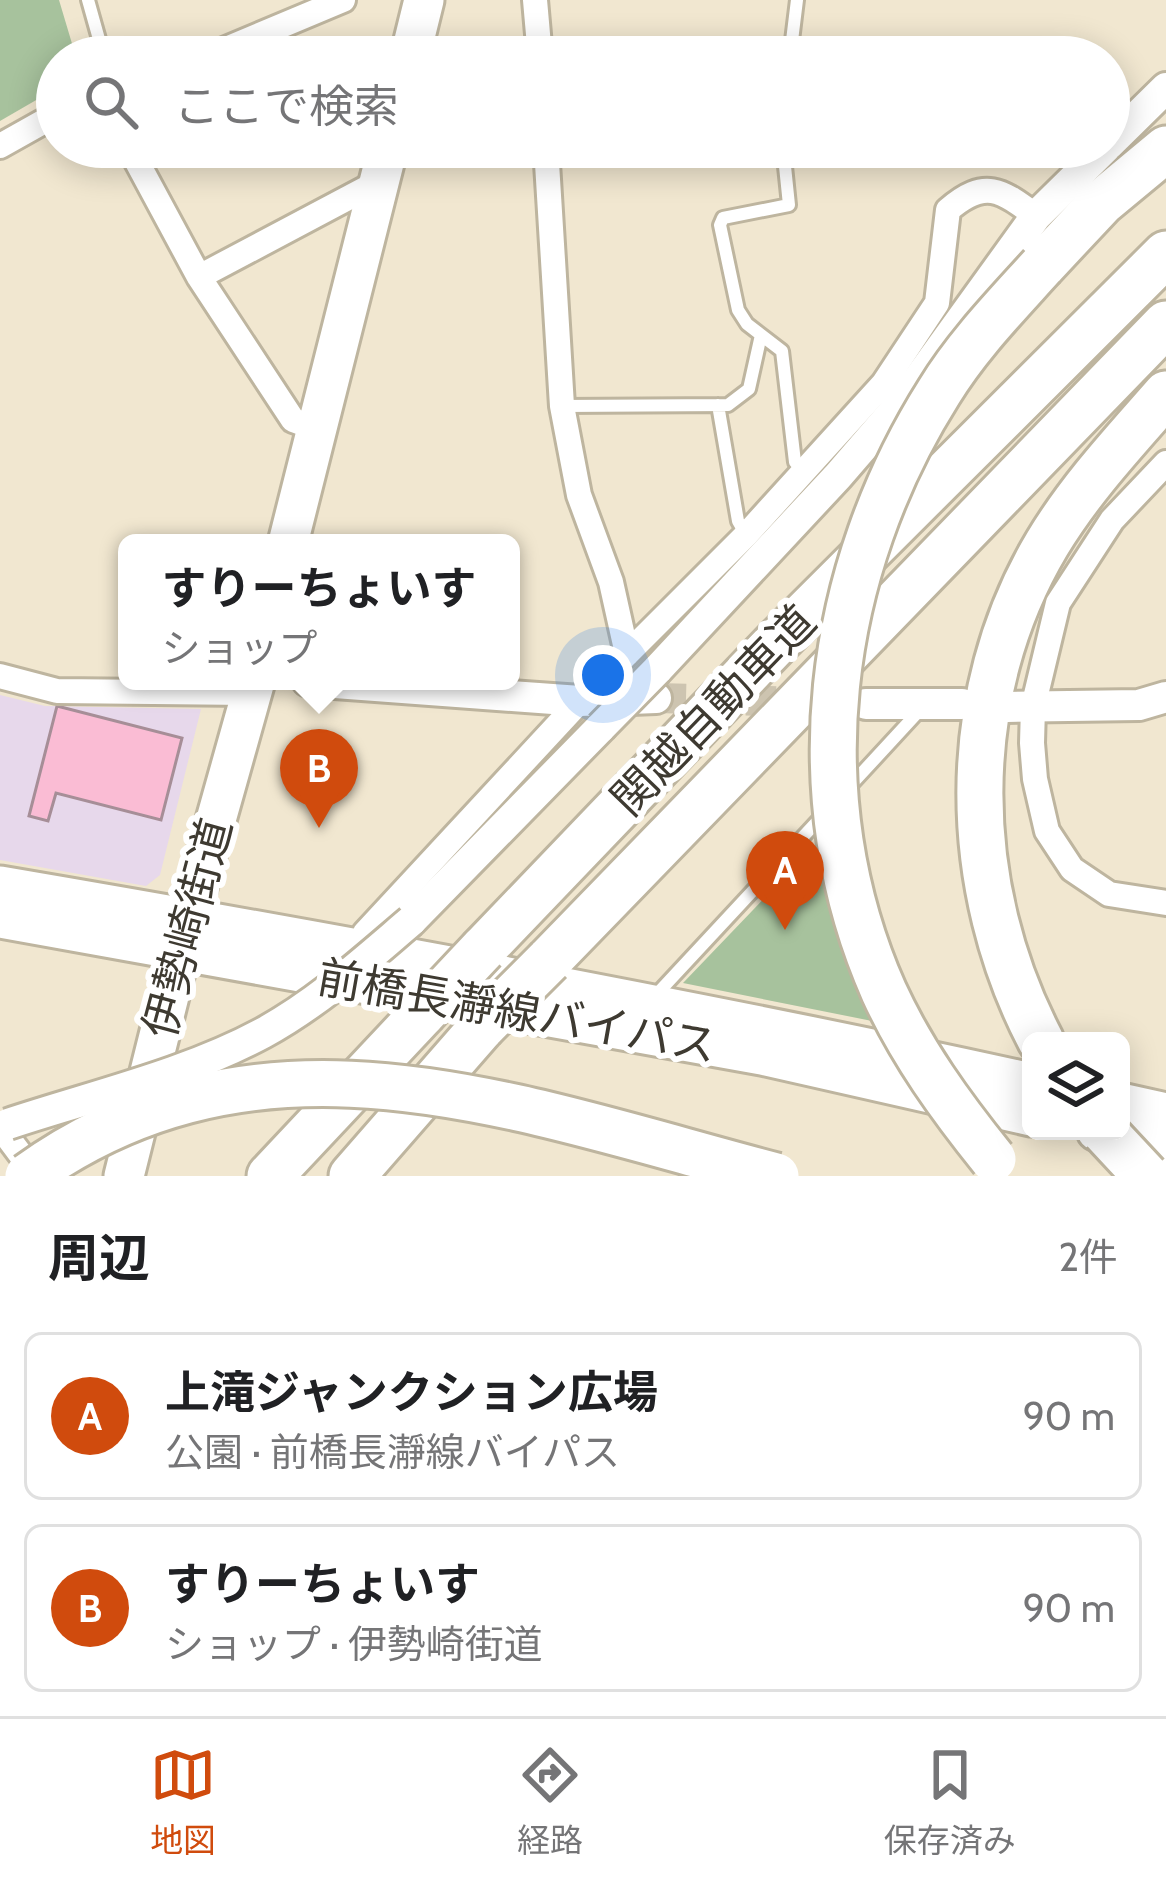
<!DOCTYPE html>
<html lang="ja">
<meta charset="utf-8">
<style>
body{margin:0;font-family:Cabin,"Noto Sans JP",sans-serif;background:#f6f6f6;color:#202124}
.controls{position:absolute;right:36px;bottom:36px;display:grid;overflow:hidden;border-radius:18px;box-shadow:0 6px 30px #0003}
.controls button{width:108px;height:108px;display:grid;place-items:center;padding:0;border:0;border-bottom:3px solid #e0e0e0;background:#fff;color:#202124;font:60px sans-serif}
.you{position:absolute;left:603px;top:675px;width:42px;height:42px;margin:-30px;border:9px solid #fff;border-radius:50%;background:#1a73e8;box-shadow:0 0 0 18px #1a73e833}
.badge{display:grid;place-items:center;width:78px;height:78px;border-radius:50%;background:#d04b0d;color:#fff;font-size:39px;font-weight:700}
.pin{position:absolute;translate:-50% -99px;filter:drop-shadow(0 3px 6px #0008)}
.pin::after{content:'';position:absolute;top:63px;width:42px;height:36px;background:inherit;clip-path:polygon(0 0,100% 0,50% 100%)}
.popup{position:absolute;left:118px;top:534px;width:402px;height:156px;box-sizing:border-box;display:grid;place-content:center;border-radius:18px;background:#fff;filter:drop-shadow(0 3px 9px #0005);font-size:39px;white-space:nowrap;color:#757577}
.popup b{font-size:45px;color:#202124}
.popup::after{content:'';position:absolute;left:50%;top:100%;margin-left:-24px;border:24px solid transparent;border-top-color:#fff}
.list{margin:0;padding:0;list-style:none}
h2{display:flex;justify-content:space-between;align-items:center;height:156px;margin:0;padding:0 48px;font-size:51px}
h2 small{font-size:39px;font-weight:400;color:#757577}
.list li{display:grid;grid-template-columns:78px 1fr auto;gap:36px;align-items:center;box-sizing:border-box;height:168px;margin:0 24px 24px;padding:0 24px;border:3px solid #e0e0e0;border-radius:18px}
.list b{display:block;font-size:45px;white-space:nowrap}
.list p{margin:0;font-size:39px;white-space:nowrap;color:#757577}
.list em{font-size:39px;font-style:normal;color:#757577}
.icon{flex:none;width:66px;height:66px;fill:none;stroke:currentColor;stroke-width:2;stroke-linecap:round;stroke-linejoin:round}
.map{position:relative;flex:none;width:1166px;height:1176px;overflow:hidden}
.search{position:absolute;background:#fff;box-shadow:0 6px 30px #0003;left:36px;right:36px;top:36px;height:132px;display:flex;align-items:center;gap:30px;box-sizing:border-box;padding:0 42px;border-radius:66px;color:#757577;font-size:45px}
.sheet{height:540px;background:#fff}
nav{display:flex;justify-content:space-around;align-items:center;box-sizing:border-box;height:168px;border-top:3px solid #e0e0e0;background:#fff;font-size:33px;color:#757577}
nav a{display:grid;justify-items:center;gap:6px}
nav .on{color:#d04b0d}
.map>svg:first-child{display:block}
.commercial{fill:#e7d8eb}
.green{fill:#a7c29d}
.building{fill:#fabcd4;stroke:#a68e97;stroke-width:3}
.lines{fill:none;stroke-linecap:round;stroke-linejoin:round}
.tertiary-tunnel{stroke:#cdc4b0;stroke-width:30;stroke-dasharray:30 15;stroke-linecap:butt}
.service-casing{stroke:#beb59f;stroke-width:18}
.minor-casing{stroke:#beb59f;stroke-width:30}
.tertiary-casing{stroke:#beb59f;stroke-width:36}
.primary-casing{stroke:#beb59f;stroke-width:45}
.motorway-casing{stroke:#beb59f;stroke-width:51}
.service{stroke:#fff;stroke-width:12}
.minor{stroke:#fff;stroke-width:24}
.tertiary{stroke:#fff;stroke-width:30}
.primary{stroke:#fff;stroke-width:39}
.motorway{stroke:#fff;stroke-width:45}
.tertiary-bridge-casing{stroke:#beb59f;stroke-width:36;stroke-linecap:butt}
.motorway-bridge-casing{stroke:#beb59f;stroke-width:51;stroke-linecap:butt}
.tertiary-bridge{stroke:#fff;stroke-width:30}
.motorway-bridge{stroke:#fff;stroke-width:45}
.labels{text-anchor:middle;stroke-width:12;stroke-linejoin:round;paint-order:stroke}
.street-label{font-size:45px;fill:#3e3a31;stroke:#fff}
</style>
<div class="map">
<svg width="1166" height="1176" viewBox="0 0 1166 1176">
<rect width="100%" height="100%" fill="#f1e7d0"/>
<!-- commercial -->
<path class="commercial" d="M0,695L45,706L201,709L160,875L146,886L0,860Z"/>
<!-- green -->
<path class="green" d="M0,0H59L76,57H57V88L0,121Z
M818,842L845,951L872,1021L683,983Z"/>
<!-- building -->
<path class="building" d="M57,706L182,738L161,820L56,793L48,821L29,816Z"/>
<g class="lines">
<!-- tertiary-tunnel -->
<path class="tertiary-tunnel" d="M656,698L806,702"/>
<defs>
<path id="service" d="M88,0L104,57
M790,57L797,0
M783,147L789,205L723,218L720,225L738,310L747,324L782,351L795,462L803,471
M718,405L738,521L746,535
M562,406L728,405L749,389L761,335
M848,788L919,711
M656,995L826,812"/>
<path id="minor" d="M535,0L540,57
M207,57L343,0
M0,146L57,114
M129,147L199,277L293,420L315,428
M546,147L562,406L579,495L611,582L627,654
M199,277L380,181
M1166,463L1112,520L1058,603L1033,707L1032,743L1035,779L1047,831L1072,869L1109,894L1166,903
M0,676L57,691L250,693
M365,933L580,701L746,535L884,383L937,303L948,210C985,178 1001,190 1036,216
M9,1139L21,1155"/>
<path id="tertiary" d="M1109,144L1166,88
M657,670L838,476L901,403L1036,216L1106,147
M308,681L580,701L656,698
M866,704H962
M1007,707L1139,705L1166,697
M411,921L601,727"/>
<path id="primary" d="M410,57L424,0
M288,543L388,147
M0,886C345,945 689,1008 1031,1083
M0,918L762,1055L1031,1116
M1121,1103L1166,1113
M1097,1131L1166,1147
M124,1176L189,916L255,681"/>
<path id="motorway" d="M1042,266L1101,203L1166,149
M483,949L779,640L1166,254
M549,960L1166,324
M1041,1041C960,887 957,695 1047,544C1080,489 1124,442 1166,394
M270,1176L423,1013
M352,1176L482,1027"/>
</defs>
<!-- service casing -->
<use href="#service" class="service-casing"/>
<!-- minor casing -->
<use href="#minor" class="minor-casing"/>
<!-- tertiary casing -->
<use href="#tertiary" class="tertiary-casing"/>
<!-- primary casing -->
<use href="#primary" class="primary-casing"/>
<!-- motorway casing -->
<use href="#motorway" class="motorway-casing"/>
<!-- service -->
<use href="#service" class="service"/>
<!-- minor -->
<use href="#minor" class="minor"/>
<!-- tertiary -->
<use href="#tertiary" class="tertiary"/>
<!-- primary -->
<use href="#primary" class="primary"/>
<!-- motorway -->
<use href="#motorway" class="motorway"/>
<defs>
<path id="tertiary-bridge" d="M601,727L657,670
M8,1124C92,1096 185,1075 263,1033C318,1003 364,961 411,921"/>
<path id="motorway-bridge" d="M423,1013L483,949
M482,1027L549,960
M1104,1131L1146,1176
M993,1159C951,1107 912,1053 884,992C797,796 826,571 939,392C967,346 1006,306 1042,266
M28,1176C265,1006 523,1110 776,1176"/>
</defs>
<!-- tertiary-bridge casing -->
<use href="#tertiary-bridge" class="tertiary-bridge-casing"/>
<!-- motorway-bridge casing -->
<use href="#motorway-bridge" class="motorway-bridge-casing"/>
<!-- tertiary-bridge -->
<use href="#tertiary-bridge" class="tertiary-bridge"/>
<!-- motorway-bridge -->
<use href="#motorway-bridge" class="motorway-bridge"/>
</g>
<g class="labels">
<!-- street labels -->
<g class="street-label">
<text transform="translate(713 710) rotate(-46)" y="16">関越自動車道</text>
<text transform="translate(187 928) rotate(-75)" y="16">伊勢崎街道</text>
<text transform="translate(517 1011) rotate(10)" y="16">前橋長瀞線バイパス</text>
</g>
</g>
</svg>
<div class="controls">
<button><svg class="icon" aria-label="layers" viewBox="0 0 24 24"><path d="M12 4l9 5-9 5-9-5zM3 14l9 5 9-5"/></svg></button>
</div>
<div class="you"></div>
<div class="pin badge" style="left:785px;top:930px">A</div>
<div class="pin badge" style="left:319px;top:828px">B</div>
<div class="popup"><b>すりーちょいす</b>ショップ</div>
<div class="search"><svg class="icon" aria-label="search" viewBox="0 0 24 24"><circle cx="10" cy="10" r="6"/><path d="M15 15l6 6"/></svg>ここで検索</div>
</div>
<section class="sheet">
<h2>周辺<small>2件</small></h2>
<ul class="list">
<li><span class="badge">A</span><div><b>上滝ジャンクション広場</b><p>公園 · 前橋長瀞線バイパス</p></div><em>90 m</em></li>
<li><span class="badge">B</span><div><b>すりーちょいす</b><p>ショップ · 伊勢崎街道</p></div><em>90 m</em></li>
</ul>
</section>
<nav>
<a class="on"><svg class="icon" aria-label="map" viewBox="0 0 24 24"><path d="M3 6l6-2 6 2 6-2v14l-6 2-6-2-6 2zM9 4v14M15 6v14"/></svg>地図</a>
<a><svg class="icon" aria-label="directions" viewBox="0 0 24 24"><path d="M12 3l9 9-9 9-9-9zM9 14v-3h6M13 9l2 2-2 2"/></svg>経路</a>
<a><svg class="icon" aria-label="saved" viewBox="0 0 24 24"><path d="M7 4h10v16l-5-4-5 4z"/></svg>保存済み</a>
</nav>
